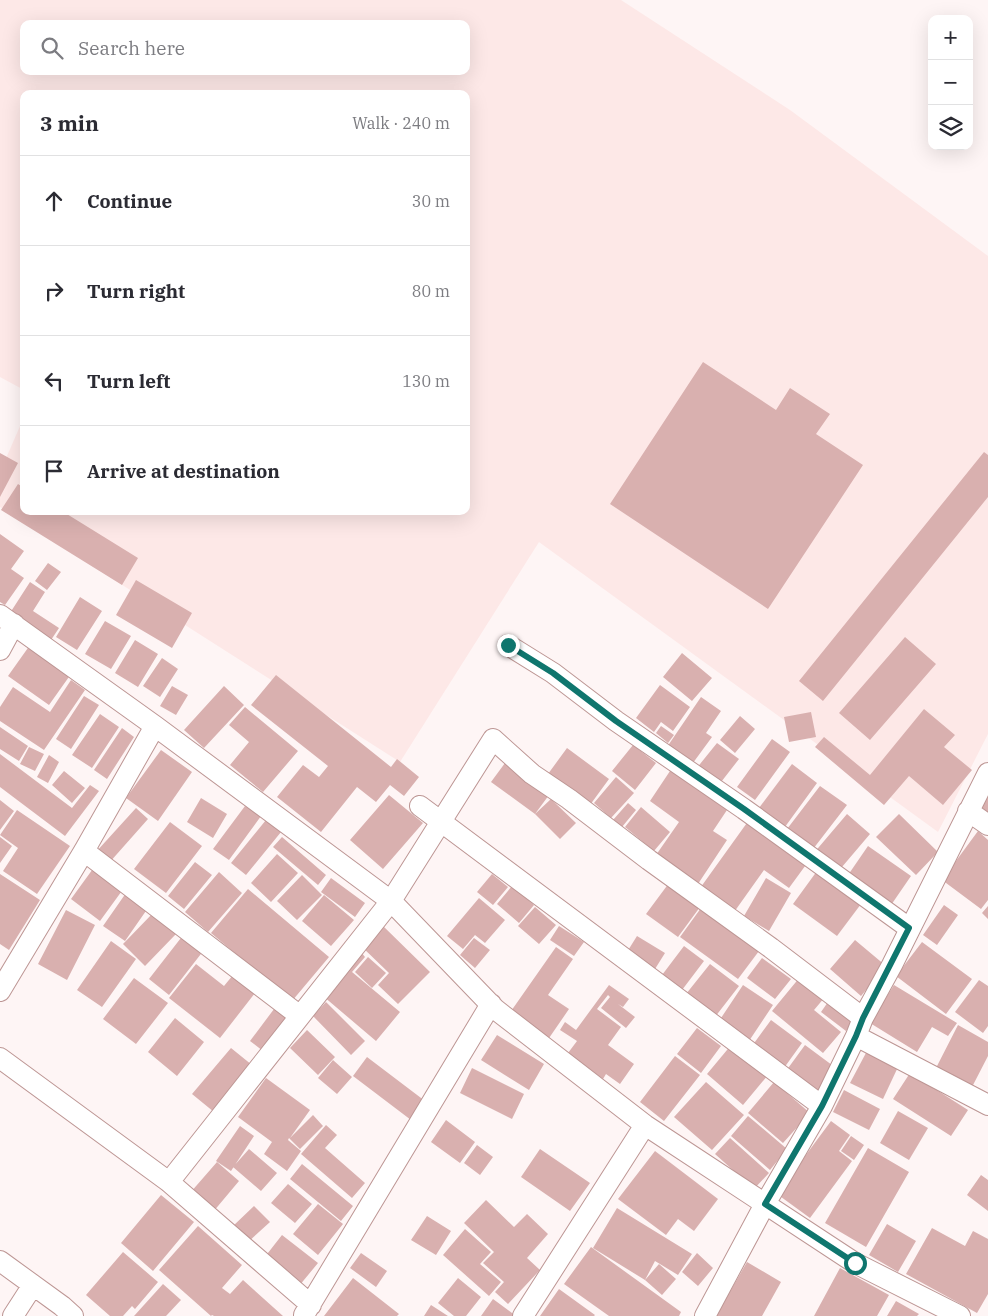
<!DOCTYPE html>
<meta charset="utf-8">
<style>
body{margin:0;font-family:"IBM Plex Serif",serif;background:#f7f7f7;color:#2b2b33}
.controls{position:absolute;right:15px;top:15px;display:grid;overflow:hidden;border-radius:10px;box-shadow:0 5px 20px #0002}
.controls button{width:45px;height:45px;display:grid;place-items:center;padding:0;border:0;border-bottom:1px solid #e1e1e2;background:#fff;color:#2b2b33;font:25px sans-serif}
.stop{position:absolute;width:15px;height:15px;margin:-11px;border:4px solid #0f766e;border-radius:50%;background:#fff}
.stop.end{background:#0f766e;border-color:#fff;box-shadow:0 1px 5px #0008}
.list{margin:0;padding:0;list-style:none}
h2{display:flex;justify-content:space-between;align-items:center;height:65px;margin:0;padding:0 20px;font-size:21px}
h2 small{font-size:16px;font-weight:400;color:#7c7c81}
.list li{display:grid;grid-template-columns:32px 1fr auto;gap:15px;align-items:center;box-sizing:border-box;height:90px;padding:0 20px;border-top:1px solid #e1e1e2}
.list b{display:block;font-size:19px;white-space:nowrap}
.list em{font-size:16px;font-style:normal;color:#7c7c81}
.icon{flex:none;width:28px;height:28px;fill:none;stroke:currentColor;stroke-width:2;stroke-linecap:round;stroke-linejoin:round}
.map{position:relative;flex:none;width:988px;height:1316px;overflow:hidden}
.search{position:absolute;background:#fff;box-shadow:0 5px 20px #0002;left:20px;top:20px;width:450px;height:55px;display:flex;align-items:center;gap:12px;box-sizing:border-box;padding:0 18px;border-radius:10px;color:#7c7c81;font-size:19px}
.panel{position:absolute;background:#fff;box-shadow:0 5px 20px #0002;left:20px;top:90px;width:450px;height:425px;border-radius:10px}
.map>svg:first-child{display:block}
.built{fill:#fde8e7;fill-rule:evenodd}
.building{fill:#d9b0af}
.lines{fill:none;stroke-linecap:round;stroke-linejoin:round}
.street-casing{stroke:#bd9694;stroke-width:22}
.street{stroke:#fff;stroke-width:20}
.route{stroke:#0f766e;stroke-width:6}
</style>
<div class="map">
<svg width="988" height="1316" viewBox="0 0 988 1316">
<rect width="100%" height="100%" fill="#fef5f5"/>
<!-- built -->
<path class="built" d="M0,0H621L790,110L988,256V734L938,832L539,542L400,762L0,507V472L24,417V511H466V94H24V390L0,377ZM24,24H466V71H24Z"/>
<!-- building -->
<path class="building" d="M703,362L776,410L790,388L830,414L816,434L863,465L768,609L610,504Z
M984,452L988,455V497L823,701L799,681Z
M0,453L18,463L0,497Z
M18,484L24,488V511H62L138,558L122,585L1,510Z
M0,534L24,551L11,569L24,578L5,605L0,602Z
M48,563L61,572L47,590L35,581Z
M136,580L192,613L172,648L116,615Z
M30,582L45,592L33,611L59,628L51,640L10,613Z
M80,597L102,611L77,650L56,637Z
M105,621L131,636L111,669L85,654Z
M905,637L936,664L870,740L839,713Z
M135,640L158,654L138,687L115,673Z
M30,645L71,674L49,705L8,676Z
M682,653L712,678L692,701L663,677Z
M162,658L178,669L160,697L143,686Z
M276,675L391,767L397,759L419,777L404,796L390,785L376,802L357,787L321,832L277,797L303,765L319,777L328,766L251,705Z
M71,680L85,690L44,750L0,721V707L13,687L50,712Z
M660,685L690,707L673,731L661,722L654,732L636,718Z
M172,686L188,695L176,715L160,706Z
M224,686L244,705L204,748L184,730Z
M84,696L99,705L71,749L56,739Z
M701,697L721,711L706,733L712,737L690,767L665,750Z
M245,707L298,751L263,792L230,765L249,742L229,725Z
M924,709L955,735L944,747L972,770L943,805L909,776L884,805L815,747L824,737L870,775Z
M811,712L816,737L789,742L784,717Z
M100,714L119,727L92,768L72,755Z
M740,716L755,729L735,753L720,740Z
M661,726L674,735L668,743L656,733Z
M0,727L28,746L19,761L0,749Z
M122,728L134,737L107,779L94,770Z
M772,739L790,752L755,800L737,787Z
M717,743L739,759L718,786L696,769Z
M633,745L656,763L635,790L612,771Z
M29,747L44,754L35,771L20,764Z
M567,748L609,779L590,805L548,774Z
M161,750L192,772L158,821L126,798Z
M0,754L72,808L90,785L99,791L65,836L0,787Z
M49,755L59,762L48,783L37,777Z
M505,763L549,795L535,814L491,782Z
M792,764L817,783L782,831L756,812Z
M672,768L729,807L713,831L727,840L698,884L656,855L679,822L650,801Z
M64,771L85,788L72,803L52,785Z
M616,777L634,793L611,818L594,803Z
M820,786L847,805L810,853L784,833Z
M389,795L423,823L383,869L350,840Z
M988,795V817L978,810Z
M201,798L227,814L213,838L187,822Z
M551,799L576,823L560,839L535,814Z
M0,800L14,811L0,830Z
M628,803L636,810L622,827L613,820Z
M245,806L261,816L229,860L213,849Z
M641,807L670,832L654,851L625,827Z
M136,808L148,819L109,863L96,852Z
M17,810L70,846L37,894L3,871L18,848L0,835Z
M847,814L870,834L836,874L813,854Z
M899,814L938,852L916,875L876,837Z
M266,820L281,832L246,875L231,863Z
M749,820L808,862L789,888L764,870L732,915L698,891Z
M170,822L202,846L166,893L134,869Z
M978,831L988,840V900L981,909L942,880Z
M0,837L12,846L0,863Z
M282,837L326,875L318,885L273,847Z
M868,846L911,876L889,908L846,878Z
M277,854L298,873L271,902L251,883Z
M195,862L212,875L184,909L168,896Z
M95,866L124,888L100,921L71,899Z
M817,871L861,904L837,936L793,904Z
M219,872L242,893L208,932L185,912Z
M0,874L40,900L9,950L0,944Z
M492,874L508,887L493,905L477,892Z
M302,875L322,895L297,920L277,901Z
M331,878L365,903L355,917L321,892Z
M766,878L791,893L769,931L744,916Z
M669,883L700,907L678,937L646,914Z
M512,886L534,905L519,923L497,904Z
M248,889L329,957L292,1001L211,933Z
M126,893L148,908L125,941L103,926Z
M324,895L354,920L331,946L302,921Z
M479,898L505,920L485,943L475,935L463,949L447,936Z
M944,905L958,915L937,945L923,935Z
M988,906V919L982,913Z
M535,907L556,925L539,944L518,926Z
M701,908L759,951L738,979L680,937Z
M66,910L95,925L67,980L38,964Z
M154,912L176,934L145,966L123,944Z
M381,924L430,972L398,1004L378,985L389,973L360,945Z
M559,926L584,942L574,956L550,940Z
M184,934L204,950L169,995L149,979Z
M637,936L665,953L655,969L627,952Z
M474,938L490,950L475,968L460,955Z
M855,940L886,966L861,996L830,969Z
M111,941L136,959L102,1007L77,990Z
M922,942L972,979L946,1014L896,976Z
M684,946L704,961L679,994L659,979Z
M556,947L573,959L548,995L569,1009L547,1041L509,1014Z
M361,952L365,957L352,972L400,1012L376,1041L323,996Z
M368,957L386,973L372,988L355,972Z
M762,958L791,979L775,999L747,978Z
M196,964L224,986L233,975L255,993L220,1038L169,998Z
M710,964L739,986L715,1017L686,994Z
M800,977L825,997L814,1010L841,1032L823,1053L772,1011Z
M134,978L168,1003L136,1044L103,1019Z
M979,980L988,986V1026L983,1033L955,1012Z
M609,985L629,999L623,1007L618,1004L635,1017L626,1028L601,1008L610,997L608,995L597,1009L621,1027L608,1045L634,1064L620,1084L606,1074L603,1079L568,1053L577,1041L560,1030L565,1022L576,1030Z
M743,985L773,1005L749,1041L719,1021Z
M894,985L957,1023L948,1036L932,1027L917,1052L870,1023Z
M326,1002L365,1041L351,1055L313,1016Z
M828,1002L853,1021L846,1031L821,1012Z
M274,1009L287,1018L263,1051L250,1041Z
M175,1018L204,1042L177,1076L148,1052Z
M771,1020L802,1043L784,1068L752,1046Z
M958,1025L988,1042V1056L972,1087L936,1068Z
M697,1028L721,1046L701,1073L677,1054Z
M307,1030L335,1057L318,1075L290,1048Z
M497,1035L544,1064L529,1090L481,1060Z
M732,1044L768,1075L743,1105L707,1074Z
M805,1045L836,1068L817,1094L786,1071Z
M231,1048L252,1065L214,1112L192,1094Z
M867,1051L898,1067L883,1099L850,1083Z
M675,1056L700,1075L664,1121L640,1102Z
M367,1057L425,1101L411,1120L353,1076Z
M333,1060L352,1077L337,1094L318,1078Z
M472,1068L524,1094L512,1119L460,1093Z
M910,1073L968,1110L951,1136L893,1099Z
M266,1078L310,1110L290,1138L313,1115L323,1126L300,1149L289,1138L288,1140L301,1151L287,1171L264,1154L272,1142L238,1117Z
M706,1082L744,1115L712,1150L674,1117Z
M774,1082L810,1113L783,1143L748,1113Z
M844,1090L880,1109L869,1130L833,1112Z
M898,1111L928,1128L909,1160L880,1143Z
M748,1116L787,1149L770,1170L731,1136Z
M446,1120L475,1142L460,1163L431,1142Z
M831,1121L850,1135L839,1151L852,1161L810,1218L777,1194Z
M326,1125L337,1135L325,1148L365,1183L352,1198L301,1154Z
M240,1126L254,1136L231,1171L216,1161Z
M851,1136L864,1145L854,1160L841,1151Z
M730,1138L769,1173L754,1189L715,1154Z
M477,1145L493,1157L480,1175L464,1163Z
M868,1148L909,1172L866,1247L825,1223Z
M249,1149L277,1173L261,1191L233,1167Z
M540,1149L590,1183L570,1211L521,1177Z
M655,1151L718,1199L694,1231L678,1219L666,1235L618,1199Z
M217,1162L239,1181L213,1212L190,1193Z
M302,1164L353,1206L341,1221L290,1179Z
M981,1175L988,1180V1211L967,1195Z
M288,1184L312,1204L295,1223L271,1203Z
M161,1195L194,1222L153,1271L121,1243Z
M486,1200L514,1227L527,1214L548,1234L527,1258L540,1270L508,1304L495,1292L504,1282L483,1263L494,1252L464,1223Z
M318,1204L343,1224L318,1255L293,1234Z
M254,1206L270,1222L247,1243L232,1227Z
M617,1208L692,1254L678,1275L655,1261L645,1280L593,1248Z
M427,1216L451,1231L436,1255L411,1240Z
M887,1224L916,1241L898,1272L869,1255Z
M198,1226L242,1265L222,1288L230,1294L243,1280L283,1316H214L212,1315L211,1316L159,1270Z
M932,1228L965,1246L973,1231L988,1239V1294L977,1313L906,1274Z
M465,1229L491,1252L480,1264L501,1282L489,1296L443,1255Z
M282,1235L318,1263L299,1286L264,1258Z
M591,1247L681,1312L679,1316H609L564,1284Z
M123,1252L158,1282L135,1309L132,1306L123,1316H110L86,1295Z
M361,1253L387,1271L376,1287L350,1268Z
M697,1253L713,1268L698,1286L682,1272Z
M747,1262L781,1282L762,1316H716Z
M659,1264L676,1279L662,1295L645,1280Z
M840,1268L889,1295L877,1316H814Z
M353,1278L399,1314L397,1316H324Z
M458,1278L481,1297L466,1316H454L438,1303Z
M163,1284L181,1300L166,1316H134Z
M559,1289L595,1315L594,1316H540Z
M493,1299L516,1316H481Z
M896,1301L919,1314L917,1316H887Z
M431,1305L448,1316H424Z"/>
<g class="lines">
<defs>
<path id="street" d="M0,615L155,726L391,901L495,1009L645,1125L855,1263L960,1316
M508,645L553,673L616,721L744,809L909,928
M0,650L14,624
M420,806L822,1106
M968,811L988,825
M84,851L300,1016
M0,991L84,851L155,726
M856,1036L988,1105
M0,1058L169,1182L311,1305
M169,1182L391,901L493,739L532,774L569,799L649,860L771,948L863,1018
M0,1261L62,1306L73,1316
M304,1315L491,1004
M13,1316L33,1285
M523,1316L645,1125
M705,1316L765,1204L822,1106L856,1036L863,1018L892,965L988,773"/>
</defs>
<!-- street casing -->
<use href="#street" class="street-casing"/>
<!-- street -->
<use href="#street" class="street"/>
</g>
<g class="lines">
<!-- route -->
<path class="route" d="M508,645L553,673L616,721L744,809L909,928L863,1018L856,1036L822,1106L765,1204L855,1263"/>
</g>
</svg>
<div class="controls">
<button>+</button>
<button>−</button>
<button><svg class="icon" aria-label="layers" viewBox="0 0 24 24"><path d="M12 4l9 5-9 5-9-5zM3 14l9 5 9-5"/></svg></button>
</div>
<div class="stop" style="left:855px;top:1263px"></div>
<div class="stop end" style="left:508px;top:645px"></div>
<div class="search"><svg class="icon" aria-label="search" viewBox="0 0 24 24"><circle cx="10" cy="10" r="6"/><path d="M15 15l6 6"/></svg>Search here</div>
<section class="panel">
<h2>3 min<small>Walk · 240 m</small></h2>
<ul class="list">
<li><svg class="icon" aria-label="ahead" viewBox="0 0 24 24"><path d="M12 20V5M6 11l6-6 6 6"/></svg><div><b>Continue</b></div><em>30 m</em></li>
<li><svg class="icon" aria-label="right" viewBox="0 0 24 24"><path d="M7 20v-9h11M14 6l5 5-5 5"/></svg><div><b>Turn right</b></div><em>80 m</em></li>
<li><svg class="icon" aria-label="left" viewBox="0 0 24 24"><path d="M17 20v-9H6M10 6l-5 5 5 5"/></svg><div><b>Turn left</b></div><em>130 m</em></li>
<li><svg class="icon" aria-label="arrive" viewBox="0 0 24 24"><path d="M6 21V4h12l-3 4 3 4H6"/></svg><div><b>Arrive at destination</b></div></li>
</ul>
</section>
</div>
